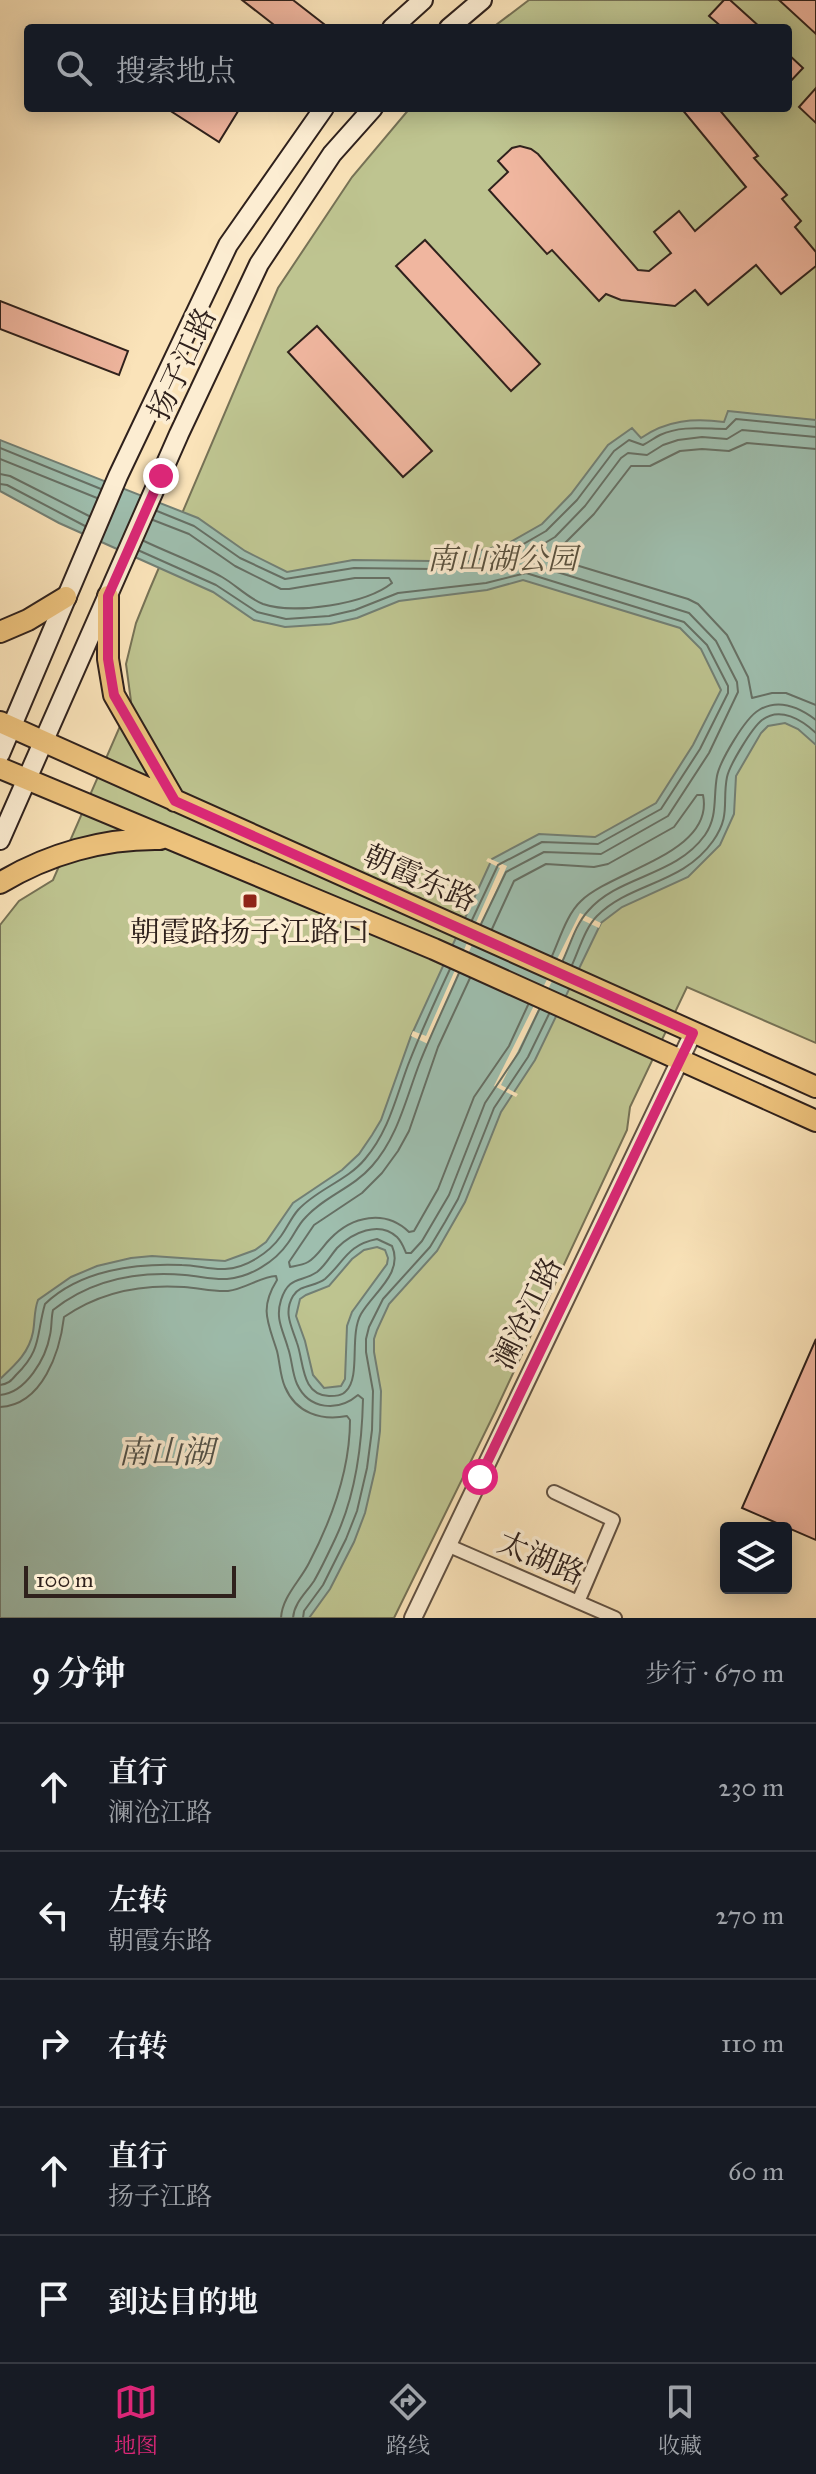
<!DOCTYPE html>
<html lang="zh">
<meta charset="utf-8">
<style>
body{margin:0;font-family:"IM FELL Great Primer","Noto Serif SC",serif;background:#20242c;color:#f1f3f6}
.controls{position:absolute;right:24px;bottom:24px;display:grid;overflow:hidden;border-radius:8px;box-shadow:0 4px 20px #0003}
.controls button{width:72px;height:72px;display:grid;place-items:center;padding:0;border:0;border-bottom:2px solid #363941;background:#171b24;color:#f1f3f6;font:40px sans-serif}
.scale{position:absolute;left:24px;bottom:20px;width:212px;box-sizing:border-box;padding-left:8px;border:4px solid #2f211c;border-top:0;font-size:22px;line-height:28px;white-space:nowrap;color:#2f211c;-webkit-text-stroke:6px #fcedd2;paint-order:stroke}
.stop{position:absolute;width:24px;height:24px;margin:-18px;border:6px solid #db2777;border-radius:50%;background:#fff}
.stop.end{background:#db2777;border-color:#fff;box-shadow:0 2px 8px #0008}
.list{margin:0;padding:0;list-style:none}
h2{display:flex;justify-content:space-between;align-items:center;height:104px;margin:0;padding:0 32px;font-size:34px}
h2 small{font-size:26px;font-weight:400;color:#9ea1a6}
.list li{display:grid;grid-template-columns:52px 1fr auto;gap:24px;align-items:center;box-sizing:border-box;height:128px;padding:0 32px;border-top:2px solid #363941}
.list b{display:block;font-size:30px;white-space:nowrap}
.list p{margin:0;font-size:26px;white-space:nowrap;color:#9ea1a6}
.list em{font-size:26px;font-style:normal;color:#9ea1a6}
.icon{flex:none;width:44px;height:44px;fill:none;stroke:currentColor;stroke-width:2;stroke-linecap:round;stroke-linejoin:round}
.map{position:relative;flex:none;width:816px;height:1618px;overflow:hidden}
.search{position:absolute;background:#171b24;box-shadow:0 4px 20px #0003;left:24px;right:24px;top:24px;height:88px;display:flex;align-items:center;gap:20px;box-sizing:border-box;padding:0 28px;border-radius:8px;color:#9ea1a6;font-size:30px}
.sheet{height:744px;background:#171b24}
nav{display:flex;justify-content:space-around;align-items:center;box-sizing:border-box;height:112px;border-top:2px solid #363941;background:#171b24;font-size:22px;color:#9ea1a6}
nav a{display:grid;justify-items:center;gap:4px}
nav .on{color:#db2777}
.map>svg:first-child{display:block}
.green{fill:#bec490;stroke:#767256;stroke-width:2}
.water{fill:#9ebeae;stroke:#727f74;stroke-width:2;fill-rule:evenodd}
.pier{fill:#fae3b9}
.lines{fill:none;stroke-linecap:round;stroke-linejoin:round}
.shore{stroke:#667065;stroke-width:2}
.building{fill:#f0b69f;stroke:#2f211c;stroke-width:2}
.minor-casing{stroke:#625243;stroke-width:16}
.tertiary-casing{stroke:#625243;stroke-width:20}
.secondary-casing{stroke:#2f211c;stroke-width:22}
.primary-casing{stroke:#2f211c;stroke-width:24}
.minor{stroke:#fcedd2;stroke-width:12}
.tertiary{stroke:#fcedd2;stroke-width:16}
.secondary{stroke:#fcedd2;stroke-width:18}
.primary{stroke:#edc27c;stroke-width:20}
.route{stroke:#db2777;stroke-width:10}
.poi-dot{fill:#8f2418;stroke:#fcedd2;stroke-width:3}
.labels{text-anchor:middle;stroke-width:7;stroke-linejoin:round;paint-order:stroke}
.street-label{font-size:30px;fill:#2f211c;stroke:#fcedd2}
.park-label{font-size:30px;font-style:italic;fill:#5a523f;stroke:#fcedd2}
.poi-label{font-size:30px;fill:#2f211c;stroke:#fcedd2}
.water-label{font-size:32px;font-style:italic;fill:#505048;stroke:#fcedd2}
</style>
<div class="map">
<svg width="816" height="1618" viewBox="0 0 816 1618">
<rect width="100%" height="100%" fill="#fae3b9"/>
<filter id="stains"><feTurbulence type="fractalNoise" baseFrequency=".0025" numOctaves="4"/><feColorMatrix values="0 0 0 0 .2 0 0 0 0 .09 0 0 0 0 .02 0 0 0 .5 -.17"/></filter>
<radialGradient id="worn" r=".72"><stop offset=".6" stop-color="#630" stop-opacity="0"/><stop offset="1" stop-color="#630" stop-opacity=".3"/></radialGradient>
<!-- green -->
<path class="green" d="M529,0H816V1043L687,987L630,1107L627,1130L495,1412L394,1618H0V925L19,901L53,880L131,701L126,664L136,623L149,591L278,288L352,177L410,108H788V28H492Z"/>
<!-- water -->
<path class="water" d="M728,411L816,420V745L798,729L785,723L768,726L761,733L736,776L734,814L720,845L688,877L622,907L601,923L535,1060L501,1112L465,1202L437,1251L389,1304L377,1330L374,1339V1352L381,1391L380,1431L375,1470L365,1513L354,1542L330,1589L309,1618H0V1379C15,1365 29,1353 33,1332C35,1321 34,1310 38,1300L71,1277L97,1266L131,1258L152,1256L225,1261L255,1250L266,1242L293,1203L342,1170L359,1154L372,1135L381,1120L411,1036L492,859L539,834L595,837L656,803L693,745L721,690L701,649L680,628L523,580L487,590L399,601L357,618L330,624L285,627L254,620L213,592L59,523L0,491V440L198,518L245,551L287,572L353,560L431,561L505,545L542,524L571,494L608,445L632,428L641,438C667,420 694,418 724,422ZM377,1247L385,1250L388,1258L387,1264L352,1312L347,1326L345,1379L341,1386L324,1388L313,1375L305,1341L296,1316L300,1299L306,1295L329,1286L352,1259L364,1250Z"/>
<!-- pier -->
<path class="pier" d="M488,858L507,866L428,1044L411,1036L413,1031L426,1036L500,868L486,861Z
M580,913L601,923L599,928L582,920L501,1085L518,1094L516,1097L494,1086Z"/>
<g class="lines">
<!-- shore -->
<path class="shore" d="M0,448L101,489
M816,449L747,443L729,451L702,449L680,451L650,466H631L594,514L553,555L556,559L688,599L698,604L727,635L748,677L752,698L772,693H786L816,705
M0,459L97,498
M0,474L10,476L89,516
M0,484L7,485L85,526
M157,511L194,526L240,558L285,579L354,568L432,569L508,553L546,531L577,500L614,451L629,440L643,445C649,442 654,438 660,435C682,425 704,429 726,429L736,419L816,427
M144,541C169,553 197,563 222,577C236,585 248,598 263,604C295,615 366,604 392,583L389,578H355L289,589H281L235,566L189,534L153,520
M140,551L216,585L257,612L286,619L329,616L355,610L398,593L486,583L526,573L684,622L707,645L728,686V693L700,749L661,809L598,844L542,842L498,865L472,920
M481,924L506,872L544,852L601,854L668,816L709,753L738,692L737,682L716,641L689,613L525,562L523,556L555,537L585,506L621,458L628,453L647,455L663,445L678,440L702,437L727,439L742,430L816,437
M492,929L514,881L546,864L594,867L608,864L674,827L697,795H703C715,853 613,870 581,901C567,914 560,938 552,956
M563,960C570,945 576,924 588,911C619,875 675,877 705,835C718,816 713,798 717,776C720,761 745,718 759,710C779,698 799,707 816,720
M572,965C579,950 585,928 597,916C631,882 682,885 713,841C731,816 722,802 727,777C730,764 752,728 762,720C780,706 802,720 816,733
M470,978L438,1047L409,1131L398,1151L382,1173L362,1193L314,1225L289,1262L290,1267C295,1266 303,1265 308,1262C317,1257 323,1246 330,1239C352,1216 385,1209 409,1232L414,1231L438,1189L474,1097L509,1046L528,1005
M377,1239L392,1246C404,1273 373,1293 361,1314C349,1335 361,1377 346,1391C342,1396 335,1396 329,1396C301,1395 304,1362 297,1343C292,1327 283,1313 293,1296C300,1284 315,1287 325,1279C345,1261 347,1245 377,1239Z
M0,1385C8,1384 11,1381 16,1375C42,1350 36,1335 45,1304C80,1270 136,1263 182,1265C196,1265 211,1270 225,1269C246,1268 269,1253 281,1236C287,1228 291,1218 298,1210C317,1189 347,1181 365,1159C389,1131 396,1097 408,1065C421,1032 435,1001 450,969
M0,1395C26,1393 46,1358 50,1335C52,1327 51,1318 53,1310C91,1280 138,1271 185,1275C199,1276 213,1280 227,1279C250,1277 275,1262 288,1243C294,1235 298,1225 305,1218C323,1197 353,1188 372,1166C398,1137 406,1098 420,1062C432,1032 446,1003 459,973
M0,1407C43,1405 60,1351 64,1317C100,1292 141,1284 184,1287C199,1288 214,1292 228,1291C245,1289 260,1277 276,1276L277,1280C259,1309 268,1322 277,1351C280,1363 280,1376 285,1387C296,1413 321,1421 347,1416L350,1420C350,1471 332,1519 309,1563C300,1581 282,1597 281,1618
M293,1618C294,1603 306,1593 314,1581C322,1567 329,1552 336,1537C356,1494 362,1445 363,1399L358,1395C338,1412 309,1410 297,1384C292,1373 292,1359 288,1348C283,1330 275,1319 281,1300C289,1275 301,1283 317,1272C325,1266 331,1255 337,1248C352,1233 379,1220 397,1237C402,1242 404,1248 406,1253H411L422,1241L449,1195L485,1103L519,1052L539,1010
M303,1618L304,1611L323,1585L346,1539L357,1511L367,1468L372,1430L373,1391L366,1352V1339L369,1327L383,1299L430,1247L445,1222L458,1199L494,1108L528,1057L549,1014"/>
</g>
<!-- building -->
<path class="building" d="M242,0H293L329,28H278Z
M724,0H730L761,28H723L709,16Z
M779,0H816V34Z
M788,54L803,68L788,84Z
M816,88V123L799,107Z
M166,108H240L219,142Z
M681,108H718L758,156L754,158L787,195L782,199L801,221L795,227L816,252V266L781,294L756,265L708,305L695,290L675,306L621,300L606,294L599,301L552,250L547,254L489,190L508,172L498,161L512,148L520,146L531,149L538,154L638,270L649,271L671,253L654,232L679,211L695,231L746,187Z
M425,240L540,364L511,391L396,266Z
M0,301L128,351L119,375L0,329Z
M317,326L432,451L403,477L288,352Z
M816,1339V1540L742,1508Z"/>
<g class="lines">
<defs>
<path id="minor" d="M554,1492L613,1520L578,1602
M447,1545L615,1618"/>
<path id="tertiary" d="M413,1618L693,1033"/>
<path id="secondary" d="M392,28L423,0
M449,28L482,0
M0,754L118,476L228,245L324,108
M0,840L179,434L259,264L332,154L373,108"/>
<path id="primary" d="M108,596V659L114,695L175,801
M0,632L28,620L66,597
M0,722L816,1087
M0,768L434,949L816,1121
M0,883C48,854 104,838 160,839"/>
</defs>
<!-- minor casing -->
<use href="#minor" class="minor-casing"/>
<!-- tertiary casing -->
<use href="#tertiary" class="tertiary-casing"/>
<!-- secondary casing -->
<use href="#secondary" class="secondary-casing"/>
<!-- primary casing -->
<use href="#primary" class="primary-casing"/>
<!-- minor -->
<use href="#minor" class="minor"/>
<!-- tertiary -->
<use href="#tertiary" class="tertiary"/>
<!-- secondary -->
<use href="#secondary" class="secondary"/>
<!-- primary -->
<use href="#primary" class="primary"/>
</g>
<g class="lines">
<!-- route -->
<path class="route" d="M161,476L108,596V659L114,695L175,801L693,1033L480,1477"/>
</g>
<!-- markers -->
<rect class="poi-dot" x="242" y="893" width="16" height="16" rx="4"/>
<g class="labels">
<!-- street labels -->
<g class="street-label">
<text transform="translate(182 364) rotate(-65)" y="10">扬子江路</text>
<text transform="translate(420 878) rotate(24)" y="10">朝霞东路</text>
<text transform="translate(527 1313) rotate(-64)" y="10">澜沧江路</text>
<text transform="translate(541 1558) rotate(23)" y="10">太湖路</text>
</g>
<!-- park labels -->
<g class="park-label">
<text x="502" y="569">南山湖公园</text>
</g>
<!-- poi labels -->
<g class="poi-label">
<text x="250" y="942">朝霞路扬子江路口</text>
</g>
<!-- water labels -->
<g class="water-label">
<text x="166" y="1463">南山湖</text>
</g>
</g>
<rect width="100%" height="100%" filter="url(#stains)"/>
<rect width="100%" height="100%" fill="url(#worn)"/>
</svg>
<div class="controls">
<button><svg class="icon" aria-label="layers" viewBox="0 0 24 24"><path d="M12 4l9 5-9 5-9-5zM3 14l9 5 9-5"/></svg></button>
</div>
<div class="scale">100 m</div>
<div class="stop" style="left:480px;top:1477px"></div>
<div class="stop end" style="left:161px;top:476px"></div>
<div class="search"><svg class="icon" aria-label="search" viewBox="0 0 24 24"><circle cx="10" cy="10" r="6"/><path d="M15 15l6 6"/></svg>搜索地点</div>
</div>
<section class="sheet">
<h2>9 分钟<small>步行 · 670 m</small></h2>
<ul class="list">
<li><svg class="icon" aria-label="ahead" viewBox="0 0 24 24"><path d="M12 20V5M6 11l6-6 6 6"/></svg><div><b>直行</b><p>澜沧江路</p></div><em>230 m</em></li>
<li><svg class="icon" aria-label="left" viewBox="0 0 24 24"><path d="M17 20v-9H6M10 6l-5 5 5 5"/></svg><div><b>左转</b><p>朝霞东路</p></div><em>270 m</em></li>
<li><svg class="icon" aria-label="right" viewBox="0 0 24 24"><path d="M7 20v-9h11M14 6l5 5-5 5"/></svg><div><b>右转</b></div><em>110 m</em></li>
<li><svg class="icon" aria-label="ahead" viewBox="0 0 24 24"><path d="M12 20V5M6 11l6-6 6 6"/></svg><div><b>直行</b><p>扬子江路</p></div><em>60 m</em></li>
<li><svg class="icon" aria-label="arrive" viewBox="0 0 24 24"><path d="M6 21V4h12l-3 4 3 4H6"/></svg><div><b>到达目的地</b></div></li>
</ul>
</section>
<nav>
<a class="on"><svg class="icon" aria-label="map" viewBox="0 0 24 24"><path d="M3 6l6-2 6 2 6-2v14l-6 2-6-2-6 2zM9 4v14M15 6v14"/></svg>地图</a>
<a><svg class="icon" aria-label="directions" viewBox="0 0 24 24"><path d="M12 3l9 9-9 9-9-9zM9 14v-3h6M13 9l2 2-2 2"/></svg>路线</a>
<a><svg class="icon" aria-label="saved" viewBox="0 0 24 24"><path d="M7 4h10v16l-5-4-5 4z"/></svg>收藏</a>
</nav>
